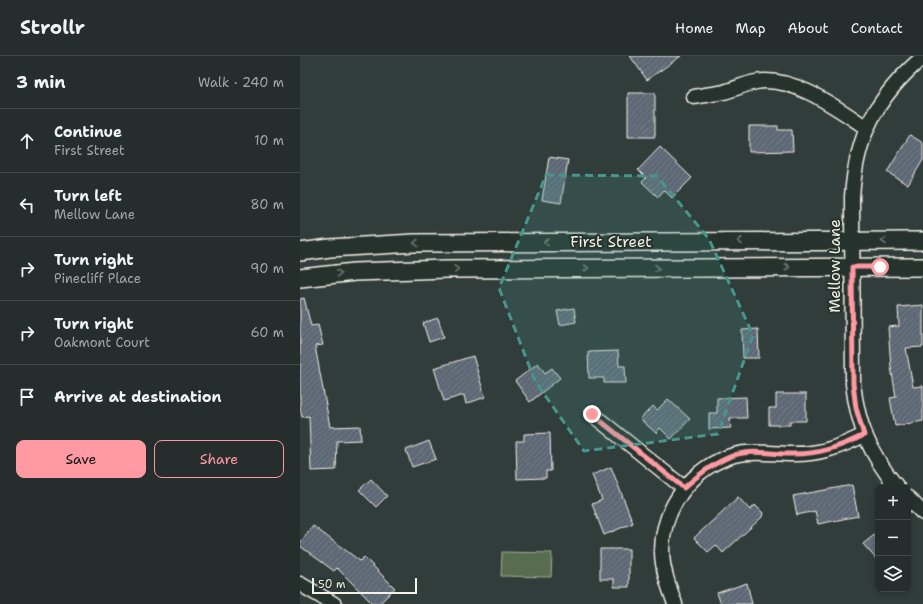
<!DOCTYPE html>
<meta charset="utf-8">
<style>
body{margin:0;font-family:"Shantell Sans",sans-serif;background:#2d3634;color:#f1f3f6}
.controls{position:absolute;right:12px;bottom:12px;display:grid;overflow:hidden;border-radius:8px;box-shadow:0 2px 6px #0003}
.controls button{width:36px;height:36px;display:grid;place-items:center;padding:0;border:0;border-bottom:1px solid #424a48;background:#252e2c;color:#f1f3f6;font:20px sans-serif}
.scale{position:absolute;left:12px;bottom:10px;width:105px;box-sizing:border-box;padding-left:4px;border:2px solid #f4f1e8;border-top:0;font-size:11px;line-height:14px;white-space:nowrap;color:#f4f1e8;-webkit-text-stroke:3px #26332d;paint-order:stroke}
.stop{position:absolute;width:12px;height:12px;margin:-9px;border:3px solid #ff9aa2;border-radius:50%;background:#fff}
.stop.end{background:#ff9aa2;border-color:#fff;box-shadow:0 1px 4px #0008}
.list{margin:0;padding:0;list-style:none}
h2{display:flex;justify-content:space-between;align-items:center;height:52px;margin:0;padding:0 16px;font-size:17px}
h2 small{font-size:13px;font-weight:400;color:#a3a8a9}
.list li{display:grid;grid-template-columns:26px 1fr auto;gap:12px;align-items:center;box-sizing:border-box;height:64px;padding:0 16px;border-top:1px solid #424a48}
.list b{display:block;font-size:15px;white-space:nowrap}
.list p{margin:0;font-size:13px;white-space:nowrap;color:#a3a8a9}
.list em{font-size:13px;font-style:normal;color:#a3a8a9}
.actions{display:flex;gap:8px;padding:12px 16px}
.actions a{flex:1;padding:9px 0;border:1px solid #ff9aa2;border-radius:8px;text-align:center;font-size:14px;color:#ff9aa2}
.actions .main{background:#ff9aa2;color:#111}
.icon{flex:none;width:22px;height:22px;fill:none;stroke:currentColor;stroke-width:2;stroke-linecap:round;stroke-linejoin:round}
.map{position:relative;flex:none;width:623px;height:548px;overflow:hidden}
header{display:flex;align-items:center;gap:24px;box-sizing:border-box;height:56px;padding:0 20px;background:#252e2c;border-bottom:1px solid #424a48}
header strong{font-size:19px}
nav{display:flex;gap:22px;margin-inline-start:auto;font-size:14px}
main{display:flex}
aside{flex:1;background:#252e2c}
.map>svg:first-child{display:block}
.pitch{fill:#596c4f;stroke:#a6ae9c}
.building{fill:url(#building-hatch);stroke:#f4f1e8}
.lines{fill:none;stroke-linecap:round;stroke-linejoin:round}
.minor-casing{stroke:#f4f1e8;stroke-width:17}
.major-casing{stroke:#f4f1e8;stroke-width:20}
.minor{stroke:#26332d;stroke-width:14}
.major{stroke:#26332d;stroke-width:17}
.oneway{stroke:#6e766e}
.route{stroke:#ff9aa2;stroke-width:5}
.marked{fill:#48958c;fill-opacity:0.2;stroke:#48958c;stroke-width:3;stroke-dasharray:8 5;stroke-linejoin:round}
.labels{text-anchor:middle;stroke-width:4;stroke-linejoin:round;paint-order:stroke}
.street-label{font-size:15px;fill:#f4f1e8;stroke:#26332d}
</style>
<header>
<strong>Strollr</strong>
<nav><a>Home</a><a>Map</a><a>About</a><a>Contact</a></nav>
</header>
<main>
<aside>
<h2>3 min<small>Walk · 240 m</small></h2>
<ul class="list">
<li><svg class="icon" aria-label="ahead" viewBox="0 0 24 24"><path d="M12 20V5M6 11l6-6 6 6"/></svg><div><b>Continue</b><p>First Street</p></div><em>10 m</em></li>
<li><svg class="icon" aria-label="left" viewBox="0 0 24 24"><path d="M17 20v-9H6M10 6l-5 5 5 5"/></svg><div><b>Turn left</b><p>Mellow Lane</p></div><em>80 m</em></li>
<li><svg class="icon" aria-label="right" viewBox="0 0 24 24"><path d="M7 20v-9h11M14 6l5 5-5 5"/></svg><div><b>Turn right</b><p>Pinecliff Place</p></div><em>90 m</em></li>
<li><svg class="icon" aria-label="right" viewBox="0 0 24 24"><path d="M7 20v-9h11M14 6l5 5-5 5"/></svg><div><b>Turn right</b><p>Oakmont Court</p></div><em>60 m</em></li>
<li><svg class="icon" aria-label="arrive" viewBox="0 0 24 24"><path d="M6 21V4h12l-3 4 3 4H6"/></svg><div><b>Arrive at destination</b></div></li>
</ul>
<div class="actions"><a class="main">Save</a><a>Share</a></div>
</aside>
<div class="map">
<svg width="623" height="548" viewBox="0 0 623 548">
<defs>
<pattern id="building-hatch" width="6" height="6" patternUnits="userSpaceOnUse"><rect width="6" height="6" fill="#5d6775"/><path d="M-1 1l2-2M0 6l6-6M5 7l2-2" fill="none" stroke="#757d89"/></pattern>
</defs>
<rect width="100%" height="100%" fill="#313d3b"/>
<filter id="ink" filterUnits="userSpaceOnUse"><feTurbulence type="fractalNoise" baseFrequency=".025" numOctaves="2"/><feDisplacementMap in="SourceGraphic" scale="8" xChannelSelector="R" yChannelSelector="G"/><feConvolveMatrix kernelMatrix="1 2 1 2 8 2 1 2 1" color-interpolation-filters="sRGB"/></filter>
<g filter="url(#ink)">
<!-- pitch -->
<path class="pitch" d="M202,496L252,497L251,521L201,520Z"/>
<!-- building -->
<path class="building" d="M330,0H381L347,24Z
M328,37H355V81H328Z
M449,70H478V74H492L493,95L449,96Z
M610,79L623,87V104L608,129L587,116Z
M360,91L392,122L372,142L364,134L358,141L342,126L346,122L338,114Z
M249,101L268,104L261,147L242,144Z
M4,242L11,270L18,269L23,289L15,290L30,371L60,370L61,384L37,385L36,414L11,415L9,360L2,361L0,352V243Z
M623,249V291L606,292L613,331L623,330V365L595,370L590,342L596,341L591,311L588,271L599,270L598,251Z
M274,252L276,266L260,269L257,255Z
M138,262L144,281L129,286L123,267Z
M458,273L459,302H443L442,274Z
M318,295L319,310H325L326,327H304V322H289L288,296Z
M173,300L185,341L166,348L164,339L144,345L134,312Z
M238,307L245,317L252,312L260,322L230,346L215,325Z
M476,338H506V365H490V369H469V352H476Z
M446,341L447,362H430L431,372L409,373V357H417V342Z
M368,343L390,363L371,383L360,372L356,377L340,363L353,350L357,354Z
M250,377L251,415H246V422L217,423L216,385H224V378Z
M129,385L136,403L112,411L106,394Z
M311,411L333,467L304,479L292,448L302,444L292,419Z
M71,423L87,440L76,451L59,434Z
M552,429L558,460L518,468L515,455L497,459L493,440Z
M438,441L450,454L455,449L463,457L462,461L423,497L416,489L408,496L394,482Z
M13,470L60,505L64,501L95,532L79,548H73L37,512L34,515L0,490V487Z
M578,476V505L563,488Z
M300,493H329V531H314V523H300Z
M447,527L452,548H421L417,537Z"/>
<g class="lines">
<defs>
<path id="minor" d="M394,41C404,39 414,38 424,36C435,33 445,28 456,26C493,19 538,53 567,72
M292,358L384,432
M597,431C570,398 558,370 553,328L552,141C556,80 576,41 623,1
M608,442L623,457
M0,528L34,548
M375,548C369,531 362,513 362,495C362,452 392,411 434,399C453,394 472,398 491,398C518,399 540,391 564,379"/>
<path id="major" d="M0,196L30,192L114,187L623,185
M0,222L55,216L147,213L623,211"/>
</defs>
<!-- minor casing -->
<use href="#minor" class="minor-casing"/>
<!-- major casing -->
<use href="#major" class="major-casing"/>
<!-- minor -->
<use href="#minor" class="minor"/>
<!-- major -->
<use href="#major" class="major"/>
</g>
<!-- one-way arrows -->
<defs><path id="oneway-chevron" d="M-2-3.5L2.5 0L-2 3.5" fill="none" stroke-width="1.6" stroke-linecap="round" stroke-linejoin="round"/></defs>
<g class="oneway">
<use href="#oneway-chevron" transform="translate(440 185) rotate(180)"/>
<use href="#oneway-chevron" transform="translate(584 185) rotate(180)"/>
<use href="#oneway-chevron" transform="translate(246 186) rotate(180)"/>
<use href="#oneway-chevron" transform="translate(116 187) rotate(179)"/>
<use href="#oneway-chevron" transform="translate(487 211)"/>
<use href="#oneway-chevron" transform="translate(286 212)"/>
<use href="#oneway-chevron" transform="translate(357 212)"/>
<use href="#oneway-chevron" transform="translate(156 213) rotate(-1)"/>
<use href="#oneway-chevron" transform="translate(39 217) rotate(-6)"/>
</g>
</g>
<g class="lines" filter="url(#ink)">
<!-- route -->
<path class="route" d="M292,358L384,432C399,418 413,407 432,400C451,393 471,398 490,398C517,399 540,391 564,379L556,352L553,328L552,211H580"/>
</g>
<!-- marked area -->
<path class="marked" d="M246,119L357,120L409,183L453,279L418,378L284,395L235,325L199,232Z"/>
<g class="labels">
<!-- street labels -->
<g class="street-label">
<text x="311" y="191">First Street</text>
<text transform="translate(535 210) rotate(-90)" y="5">Mellow Lane</text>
</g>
</g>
</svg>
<div class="controls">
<button>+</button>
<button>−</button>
<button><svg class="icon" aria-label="layers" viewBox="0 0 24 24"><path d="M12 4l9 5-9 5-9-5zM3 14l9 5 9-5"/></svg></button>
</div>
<div class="scale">50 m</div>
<div class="stop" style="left:580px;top:211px"></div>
<div class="stop end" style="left:292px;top:358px"></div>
</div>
</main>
